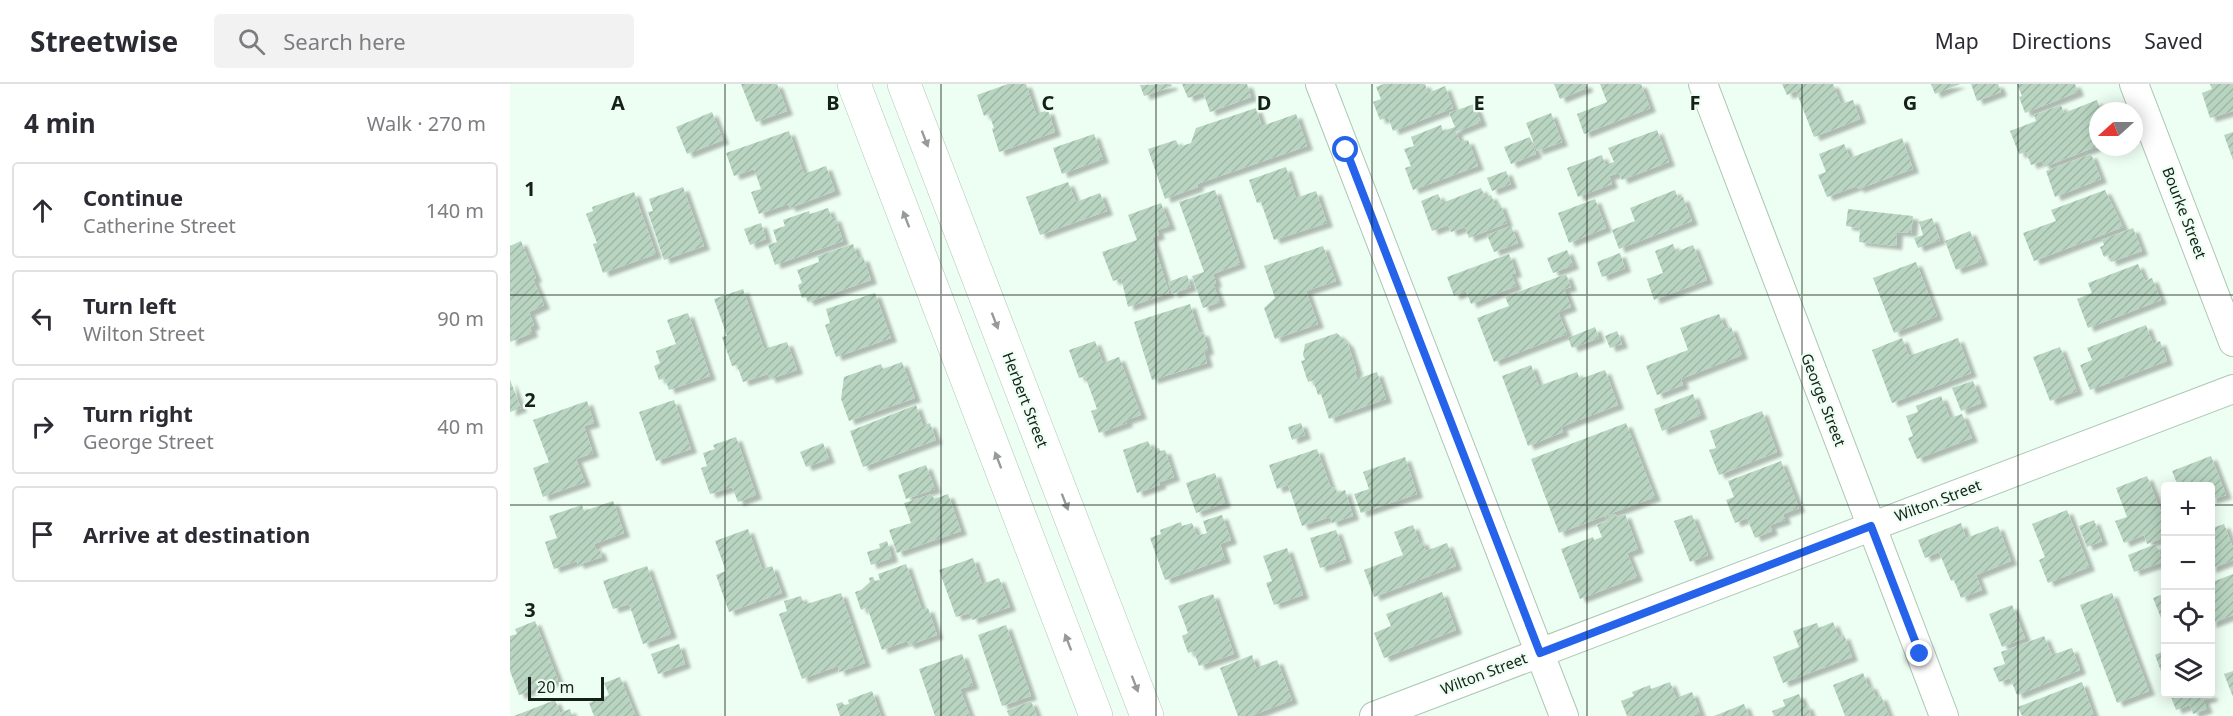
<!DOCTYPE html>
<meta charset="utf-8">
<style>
body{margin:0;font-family:"Noto Sans",sans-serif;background:#f2f2f3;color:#2b2b33}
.controls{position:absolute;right:18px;bottom:18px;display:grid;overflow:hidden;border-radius:6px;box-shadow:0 3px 15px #0003}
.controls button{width:54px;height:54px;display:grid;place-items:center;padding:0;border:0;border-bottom:2px solid #e1e1e2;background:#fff;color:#2b2b33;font:30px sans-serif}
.compass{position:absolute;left:1579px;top:18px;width:54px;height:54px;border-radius:50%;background:#fff;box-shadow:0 3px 15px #0003;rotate:249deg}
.scale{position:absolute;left:18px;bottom:15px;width:76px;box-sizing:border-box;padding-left:6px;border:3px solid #152019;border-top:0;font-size:16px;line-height:21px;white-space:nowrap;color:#152019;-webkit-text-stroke:4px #edfef2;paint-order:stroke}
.stop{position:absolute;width:18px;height:18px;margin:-14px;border:4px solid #2563eb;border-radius:50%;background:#fff}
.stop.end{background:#2563eb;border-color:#fff;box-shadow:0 2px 6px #0008}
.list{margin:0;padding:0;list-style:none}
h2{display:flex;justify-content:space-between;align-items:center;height:78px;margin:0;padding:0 24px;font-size:26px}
h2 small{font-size:20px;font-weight:400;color:#7c7c81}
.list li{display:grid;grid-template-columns:39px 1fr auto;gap:18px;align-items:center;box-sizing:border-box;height:96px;margin:0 12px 12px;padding:0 12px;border:2px solid #e1e1e2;border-radius:6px}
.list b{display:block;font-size:22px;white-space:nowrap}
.list p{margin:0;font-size:20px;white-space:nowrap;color:#7c7c81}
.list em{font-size:20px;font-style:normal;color:#7c7c81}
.icon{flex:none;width:33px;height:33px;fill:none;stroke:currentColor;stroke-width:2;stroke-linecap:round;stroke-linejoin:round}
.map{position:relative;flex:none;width:1723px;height:632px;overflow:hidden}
header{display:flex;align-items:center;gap:36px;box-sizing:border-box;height:84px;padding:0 30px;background:#fff;border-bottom:2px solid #e1e1e2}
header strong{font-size:28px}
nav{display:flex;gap:33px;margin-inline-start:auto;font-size:21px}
.search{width:420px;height:54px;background:#f2f2f3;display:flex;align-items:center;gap:15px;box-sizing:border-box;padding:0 21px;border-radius:6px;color:#7c7c81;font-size:22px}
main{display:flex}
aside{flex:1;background:#fff}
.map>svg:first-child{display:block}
.building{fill:url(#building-hatch);filter:url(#shadow)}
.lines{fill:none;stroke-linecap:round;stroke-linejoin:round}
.street-casing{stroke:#abc7b4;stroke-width:30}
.secondary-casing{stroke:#abc7b4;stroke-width:34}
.street{stroke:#fff;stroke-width:28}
.secondary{stroke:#fff;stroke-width:33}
.oneway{fill:#969b98}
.route{stroke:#2563eb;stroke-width:8}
.grid{fill:none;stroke:#152019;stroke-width:1.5;stroke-opacity:0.55}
.labels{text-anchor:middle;stroke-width:4.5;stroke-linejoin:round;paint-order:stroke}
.street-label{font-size:15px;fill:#152019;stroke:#edfef2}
.grid-label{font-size:20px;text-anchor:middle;font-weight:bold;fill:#152019;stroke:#edfef2;stroke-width:4.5;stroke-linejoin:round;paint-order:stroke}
</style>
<header>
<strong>Streetwise</strong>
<div class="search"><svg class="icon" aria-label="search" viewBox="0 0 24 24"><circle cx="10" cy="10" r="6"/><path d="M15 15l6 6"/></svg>Search here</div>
<nav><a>Map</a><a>Directions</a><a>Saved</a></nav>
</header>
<main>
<aside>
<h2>4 min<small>Walk · 270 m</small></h2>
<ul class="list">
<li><svg class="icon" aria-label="ahead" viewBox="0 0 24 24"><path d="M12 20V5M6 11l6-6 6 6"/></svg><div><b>Continue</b><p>Catherine Street</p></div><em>140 m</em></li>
<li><svg class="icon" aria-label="left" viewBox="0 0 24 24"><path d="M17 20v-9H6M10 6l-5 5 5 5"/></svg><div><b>Turn left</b><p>Wilton Street</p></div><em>90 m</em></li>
<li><svg class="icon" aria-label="right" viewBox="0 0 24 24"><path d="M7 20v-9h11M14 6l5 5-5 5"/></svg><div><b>Turn right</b><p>George Street</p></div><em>40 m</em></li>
<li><svg class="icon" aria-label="arrive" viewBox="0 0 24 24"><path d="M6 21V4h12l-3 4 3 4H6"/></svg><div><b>Arrive at destination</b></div></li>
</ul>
</aside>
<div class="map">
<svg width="1723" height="632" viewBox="0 0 1723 632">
<defs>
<pattern id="building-hatch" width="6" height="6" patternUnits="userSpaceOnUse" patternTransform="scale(1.5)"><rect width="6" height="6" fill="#b9d5c2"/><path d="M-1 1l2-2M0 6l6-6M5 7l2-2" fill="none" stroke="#9eb7a6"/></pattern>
<filter id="shadow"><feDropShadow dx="6" dy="4" stdDeviation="1.5" flood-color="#0004"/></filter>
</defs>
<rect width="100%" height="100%" fill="#edfef2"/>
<!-- building -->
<path class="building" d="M231,0H267L277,27L246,38Z
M498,0H516L526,30L538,26L545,48L489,68L482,45L484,44L479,30L474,32L467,11Z
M661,0L662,2L634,12L630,1Z
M672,0H737L741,13L700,28L693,8L678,14Z
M874,0H915L918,9L935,2L943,24L883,47L878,33L870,36L863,18L871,15L866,3Z
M1044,0H1076L1077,4L1050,15Z
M1090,0H1131L1140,24L1074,50L1067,30L1097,18Z
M1272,0H1323L1331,20L1343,16L1350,35L1304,53L1286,7L1277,11Z
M1421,0H1450L1425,10Z
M1461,0H1488L1491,8L1467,17Z
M1507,0H1565L1568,8L1515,29L1509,13L1512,12Z
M1700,0H1723V27L1700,34L1692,9L1702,5Z
M1587,16L1591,27H1588V62L1534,83L1532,77L1521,81L1516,68L1509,70L1500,47L1526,37L1524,31L1551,21L1554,29Z
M964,20L971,38L946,48L950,58L958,56L968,82L903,106L895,84L901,82L894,65L904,62L901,53L931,41L933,47L945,43L939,29Z
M746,24L752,42L786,30L797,62L687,100L688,103L655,115L638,65L666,56L669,63L681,59L686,44Z
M202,28L213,56L177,70L166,43Z
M1041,29L1052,58L1027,67L1016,39Z
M1147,46L1159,78L1112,96L1109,89L1099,92L1102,100L1068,113L1057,84L1092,71L1095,81L1104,78L1098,64Z
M279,47L294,90L316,82L325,107L280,124L278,120L249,130L241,108L251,105L244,85L224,92L216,69Z
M1723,48V76L1714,51Z
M584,50L593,75L552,90L543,64Z
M1020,53L1026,70L1001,80L994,63Z
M1392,54L1403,85L1348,105L1347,102L1317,113L1308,91L1316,88L1309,70L1334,60L1340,74Z
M1581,70L1591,95L1545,113L1536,87Z
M776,83L786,114L806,107L817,139L764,156L751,118L747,119L739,96Z
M996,87L1001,100L982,107L977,94Z
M558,98L566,118L590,109L597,127L530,151L516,113Z
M173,103L194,162L154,176L138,128L143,127L139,115Z
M971,104L975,113L981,111L985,121L990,120L997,139L959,154L955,143L941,148L938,141L922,147L911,117L928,110L932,119Z
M705,106L730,180L703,190L706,199L703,200L710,218L693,224L682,192L694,188L669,118Z
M1165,106L1168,115L1173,113L1182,137L1109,165L1102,146L1125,137L1120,124Z
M1595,106L1613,143L1524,177L1513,149L1546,137L1541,126Z
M124,108L146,170L93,189L83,160L87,159L76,130L83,127L82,123Z
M1085,115L1096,144L1059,159L1048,129Z
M651,119L660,142L647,146L649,151L642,154L659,209L618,223L611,194L603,197L592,168L627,156L618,131Z
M318,124L322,135L325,133L333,157L265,181L258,161L267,158L263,146L275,142L273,136L299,127L300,130Z
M1338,125L1403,132L1401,149L1387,148L1386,162L1349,158L1350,144L1336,142Z
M1422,134L1430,156L1408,164L1404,154L1413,151L1409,138Z
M251,139L256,155L240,161L234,145Z
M1001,142L1008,159L984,168L977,151Z
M1623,144L1632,167L1601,178L1598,171L1594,173L1590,163L1594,161L1592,156Z
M1460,147L1472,177L1446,186L1435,157Z
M11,157L26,194L23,195L34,221L19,228L24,241L20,243L22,249L0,258V162Z
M343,160L348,175L353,173L361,196L298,218L296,213L292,214L288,201L292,199L287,186L309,178L308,172Z
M1163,160L1166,168L1183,161L1197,196L1144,216L1137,195L1153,189L1145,167Z
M813,162L826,197L796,207L808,240L765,255L754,224L765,214L754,182Z
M1057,166L1063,181L1043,189L1037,174Z
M1110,169L1115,184L1092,193L1087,178Z
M999,170L1006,189L1001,190L1006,202L961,220L956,207L944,212L937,193Z
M1406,178L1427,232L1384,249L1363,194Z
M1628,180L1635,197L1642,194L1651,216L1578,244L1567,215L1582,209L1578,199Z
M1056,190L1061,203L1054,205L1061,223L1048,228L1057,250L984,278L967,234L999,222L995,213Z
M677,191L681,203L662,210L658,198Z
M233,205L254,265L277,258L287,286L260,295L258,290L233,298L227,281L222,282L212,253L217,252L204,215Z
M365,209L381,254L326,273L315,241L320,239L316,225Z
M680,220L689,249L693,248L698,266L694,268L697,279L642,296L624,238Z
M178,229L200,292L159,306L155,294L149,296L144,282L150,279L146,267L166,260L157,236Z
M1209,230L1215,245L1221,243L1232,271L1171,295L1173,301L1147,311L1136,282L1178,266L1170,244Z
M1636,241L1643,260L1650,257L1657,277L1580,306L1570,281L1582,276L1577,264Z
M1085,243L1089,254L1062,264L1058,254Z
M1107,247L1112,260L1100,264L1095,252Z
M827,249L838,260L847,288H845L847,295L867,288L876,315L819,335L811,310L808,311L803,296L798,298L791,277L795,276L793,271L795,260Z
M1392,254L1399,272L1448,254L1461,289L1382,319L1362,266Z
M585,257L593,279L609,273L631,331L616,336L617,339L589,349L581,327L587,325L575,292L569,294L559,266Z
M1550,263L1567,307L1540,317L1523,273Z
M392,278L405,314L339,337L331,315L334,293L371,280L373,285Z
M1021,281L1029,302L1067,288L1070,295L1095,286L1108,321L1051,343L1053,348L1018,362L992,292Z
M0,296L11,324L0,328Z
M1463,297L1471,319L1451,327L1442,304Z
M1183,310L1191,331L1152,347L1144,325Z
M1431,312L1440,334L1452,330L1462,354L1407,375L1398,354L1403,352L1396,332L1408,328L1406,322Z
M164,316L181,365L146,377L129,328Z
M77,317L84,339L74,342L83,369L66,375L75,398L33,413L23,384L39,378L23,336Z
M406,321L413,342L420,339L426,356L353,383L340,347Z
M1252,327L1267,368L1209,391L1199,366L1206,364L1200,347Z
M791,339L795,351L782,356L778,343Z
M1116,339L1145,413L1049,449L1021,375Z
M226,353L246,411L228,418L222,403L200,410L191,384L197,382L193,369L205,365L203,361Z
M638,357L642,366L649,364L650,367L655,366L664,393L650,398V401L627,409L613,366Z
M313,359L319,375L296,383L290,368Z
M807,365L821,404L825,403L827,409L835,406L843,432L822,439L820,433L792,442L778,401L767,405L759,381Z
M1701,372L1716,411L1700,416V402H1668L1662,387Z
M895,373L907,410L851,429L844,410L859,405L853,388Z
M1271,377L1289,424L1273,430L1275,436L1260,441L1262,447L1245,454L1237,434L1225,439L1216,416L1224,413L1218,397Z
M416,381L425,405L396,415L388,391Z
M705,389L715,419L686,429L676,399Z
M1637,392L1656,441V453L1637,460L1634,451L1614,459L1605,437L1617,433L1606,404Z
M422,410L424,415L438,410L451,447L387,469L379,446L401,439L394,419Z
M103,417L114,449L84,460L86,466L89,465L92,473L68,481L67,477L44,485L35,458L47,454L39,432L72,421L74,427Z
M1557,426L1579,483L1538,499L1529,476L1535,473L1522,440Z
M1105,430L1107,433L1115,430L1128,465L1117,469L1127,493L1070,515L1051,465L1083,453L1084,456L1092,453L1087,441L1097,437L1095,433Z
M712,431L721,456L710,460L715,475L655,496L640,454L651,450L650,446L671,438L672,442L682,439L687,452L697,449L693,437Z
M1182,431L1198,471L1180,478L1164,437Z
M1584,436L1592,457L1577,463L1569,442Z
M1451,439L1456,454L1488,442L1501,477L1466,491L1472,506L1451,514L1444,496L1441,497L1429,468L1415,474L1408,456Z
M1714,440L1723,464V476L1700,485V445Z
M903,441L909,458L912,456L916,467L937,459L946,482L864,513L854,486L893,471L884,448Z
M238,445L252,485L262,482L272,509L219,528L206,491L216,487L205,457Z
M826,446L836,475L810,484L800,454Z
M377,457L382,474L361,481L357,468L370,464L369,460Z
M1646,460L1653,478L1624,488L1618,471Z
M777,464L793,511L764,521L756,499L762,497L753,472Z
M463,474L472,500L489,494L500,523L462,536L460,529L446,533L429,486Z
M396,480L412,526L418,524L427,551L399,561L397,557L372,566L357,523L351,526L345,508L351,506L360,498L359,494L363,493L365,497L370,496L368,490Z
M137,482L161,550L133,560L119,520L103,525L93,497Z
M1723,490V531L1700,540V499Z
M932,508L946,546L874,574L864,549L881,542L876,530Z
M331,509L355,579L329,588L328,582L292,595L269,530L277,527L274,517L291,512L294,521Z
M1602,509L1639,607L1607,619L1570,521Z
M1656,509V532L1651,534L1643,514Z
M703,510L724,570L689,582L684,567L678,569L672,552L678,549L668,522Z
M1502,521L1515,554L1492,563L1479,530Z
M25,537L48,596L9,611L0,587V552L7,550L5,545Z
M1323,538L1329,553L1334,551L1342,573L1273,599L1263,573L1289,563L1283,547L1307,539L1309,544Z
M496,541L521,612L492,622L468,551Z
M1534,552L1542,571L1562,564L1570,586L1507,611L1500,594L1489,598L1483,584L1495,580L1491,568Z
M169,560L175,580L148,590L141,570Z
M1656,566V598H1655L1645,571Z
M452,570L463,601L450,605L460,632H425L409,585Z
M742,571L746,584L767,576L782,616L741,632H728L710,584Z
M1723,587V613L1714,590Z
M1353,589L1358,602L1361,601L1366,614L1371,612L1379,632H1335L1323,601Z
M110,593L126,632H84L79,619L99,611L94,599Z
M1160,598L1166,614L1182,608L1190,629L1181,632H1117L1111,617L1124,612L1122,608L1140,601L1141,605Z
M1572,598L1584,632H1512L1508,623Z
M362,607L371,632H330L326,620L332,618L334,621L339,620L338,616Z
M1289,610L1294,622L1297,621L1301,632H1264L1262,627L1275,622L1273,616Z
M1660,610H1701L1702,613L1693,616L1697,625L1683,630L1680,621L1666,626Z
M45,616L50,629L60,625L62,632H4Z
M521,617L527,632H499L497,627Z
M1234,620L1239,632H1204Z"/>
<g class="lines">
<defs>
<path id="street" d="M810,0L1054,632
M1193,0L1434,632
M1624,0L1723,258
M864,632L1723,305"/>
<path id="secondary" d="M344,0L586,632
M394,0L637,632"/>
</defs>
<!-- street casing -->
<use href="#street" class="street-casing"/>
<!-- secondary casing -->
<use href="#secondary" class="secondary-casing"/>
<!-- street -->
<use href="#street" class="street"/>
<!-- secondary -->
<use href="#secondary" class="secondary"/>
</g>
<!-- one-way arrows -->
<defs><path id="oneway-solid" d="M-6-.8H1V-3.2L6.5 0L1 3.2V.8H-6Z" transform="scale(1.5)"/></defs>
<g class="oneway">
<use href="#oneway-solid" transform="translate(415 55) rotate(69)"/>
<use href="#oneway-solid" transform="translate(396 135) rotate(-111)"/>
<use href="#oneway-solid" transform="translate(485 237) rotate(69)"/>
<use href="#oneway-solid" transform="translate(488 376) rotate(-111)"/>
<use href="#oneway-solid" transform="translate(555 418) rotate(69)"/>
<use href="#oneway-solid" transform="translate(558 558) rotate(-111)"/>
<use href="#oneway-solid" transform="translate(625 600) rotate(69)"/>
</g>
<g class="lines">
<!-- route -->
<path class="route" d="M836,66L1030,569L1361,442L1410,570"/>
</g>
<!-- grid -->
<path class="grid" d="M215,0V632M431,0V632M646,0V632M862,0V632M1077,0V632M1292,0V632M1508,0V632M0,211H1723M0,421H1656M1700,421H1723"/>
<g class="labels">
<!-- street labels -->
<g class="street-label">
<text transform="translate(1674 129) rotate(69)" y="5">Bourke Street</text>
<text transform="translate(515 316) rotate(69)" y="5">Herbert Street</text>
<text transform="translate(1313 316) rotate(69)" y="5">George Street</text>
<text transform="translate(1428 417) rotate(-21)" y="5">Wilton Street</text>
<text transform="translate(974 590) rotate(-21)" y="5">Wilton Street</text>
</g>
</g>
<g class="grid-label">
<text x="108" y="26">A</text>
<text x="323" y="26">B</text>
<text x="538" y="26">C</text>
<text x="754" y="26">D</text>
<text x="969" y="26">E</text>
<text x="1185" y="26">F</text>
<text x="1400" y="26">G</text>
<text x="20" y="112">1</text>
<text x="20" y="323">2</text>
<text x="20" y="533">3</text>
</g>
</svg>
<div class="controls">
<button>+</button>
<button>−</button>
<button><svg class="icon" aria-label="locate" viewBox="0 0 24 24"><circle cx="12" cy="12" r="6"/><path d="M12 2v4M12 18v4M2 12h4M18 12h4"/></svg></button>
<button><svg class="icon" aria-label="layers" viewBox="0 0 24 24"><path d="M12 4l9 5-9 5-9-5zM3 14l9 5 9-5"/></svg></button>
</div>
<svg class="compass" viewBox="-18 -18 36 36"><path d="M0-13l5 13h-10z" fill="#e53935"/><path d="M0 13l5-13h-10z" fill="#7c7c81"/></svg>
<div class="scale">20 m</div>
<div class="stop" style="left:836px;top:66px"></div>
<div class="stop end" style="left:1410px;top:570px"></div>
</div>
</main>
